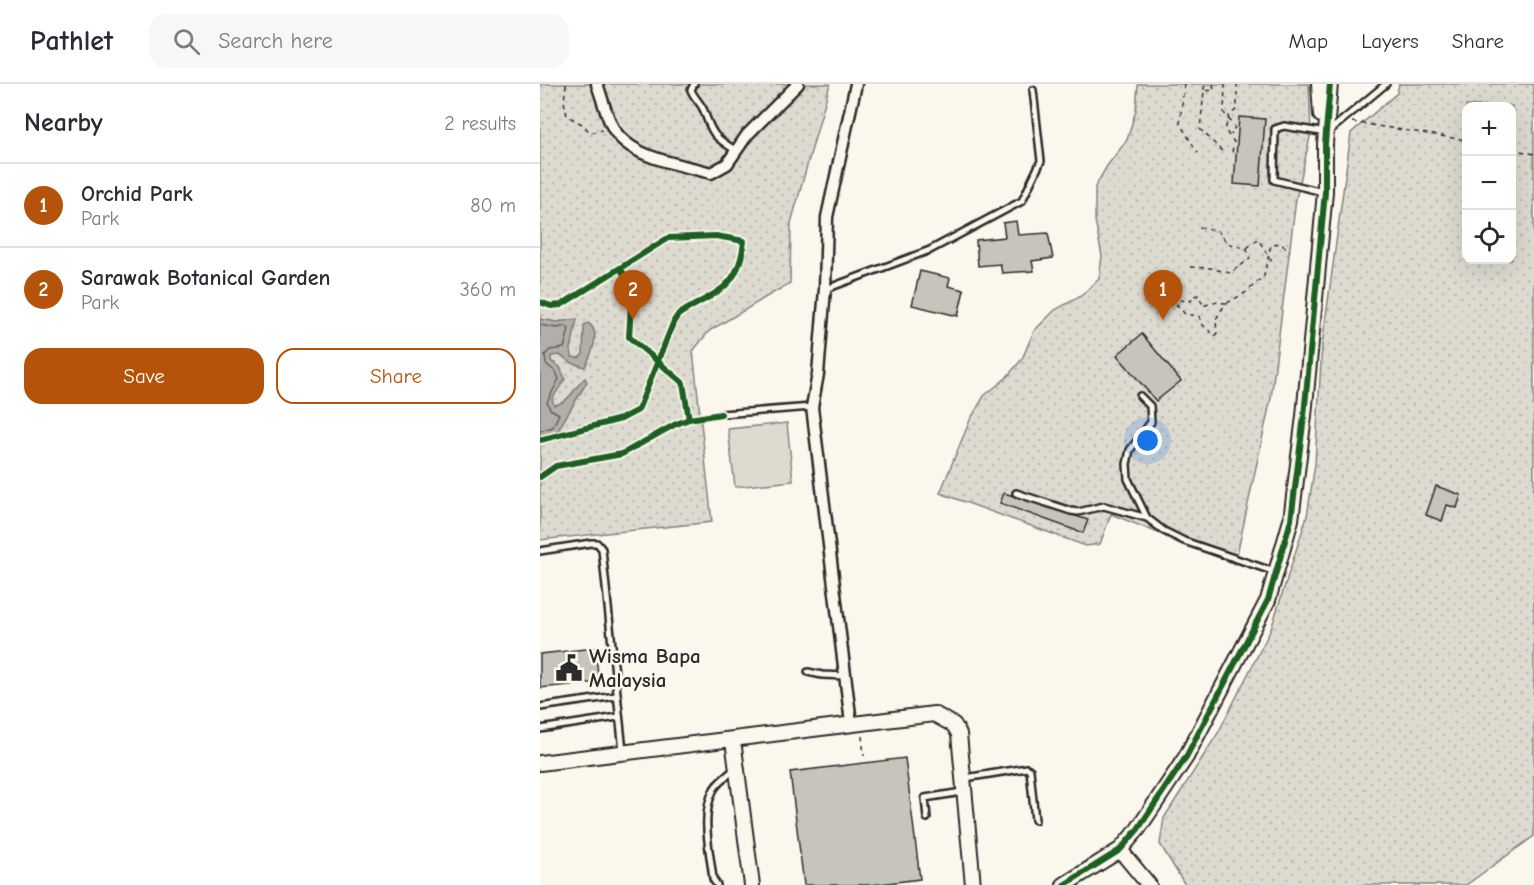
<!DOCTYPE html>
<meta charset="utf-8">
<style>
body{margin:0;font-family:"Comic Neue",sans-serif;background:#f7f7f7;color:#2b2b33}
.controls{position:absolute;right:18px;top:18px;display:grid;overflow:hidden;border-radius:12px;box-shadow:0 6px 24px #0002}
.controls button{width:54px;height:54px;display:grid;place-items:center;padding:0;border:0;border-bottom:2px solid #e1e1e2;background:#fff;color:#2b2b33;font:30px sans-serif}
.you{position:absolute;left:608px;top:357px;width:21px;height:21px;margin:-15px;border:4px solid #fff;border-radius:50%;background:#1a73e8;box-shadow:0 0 0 9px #1a73e833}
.badge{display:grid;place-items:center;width:39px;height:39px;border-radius:50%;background:#b45309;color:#fff;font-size:20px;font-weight:700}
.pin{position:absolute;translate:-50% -50px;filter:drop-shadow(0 2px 3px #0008)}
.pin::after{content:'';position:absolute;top:32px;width:21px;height:18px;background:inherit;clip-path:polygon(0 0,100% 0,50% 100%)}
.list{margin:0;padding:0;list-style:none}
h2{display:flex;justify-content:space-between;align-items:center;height:78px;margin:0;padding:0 24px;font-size:26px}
h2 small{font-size:20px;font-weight:400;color:#7c7c81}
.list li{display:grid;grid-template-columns:39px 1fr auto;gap:18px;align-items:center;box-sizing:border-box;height:84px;padding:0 24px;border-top:2px solid #e1e1e2}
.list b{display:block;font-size:22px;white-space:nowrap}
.list p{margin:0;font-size:20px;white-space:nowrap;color:#7c7c81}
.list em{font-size:20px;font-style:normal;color:#7c7c81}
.actions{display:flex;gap:12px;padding:18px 24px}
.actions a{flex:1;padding:14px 0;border:2px solid #b45309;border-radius:18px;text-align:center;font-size:21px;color:#b45309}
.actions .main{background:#b45309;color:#fff}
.icon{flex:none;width:33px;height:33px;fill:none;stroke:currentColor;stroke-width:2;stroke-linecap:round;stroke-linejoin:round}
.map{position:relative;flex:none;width:994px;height:801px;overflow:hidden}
header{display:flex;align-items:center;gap:36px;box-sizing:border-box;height:84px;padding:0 30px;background:#fff;border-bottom:2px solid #e1e1e2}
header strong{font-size:28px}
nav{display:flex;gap:33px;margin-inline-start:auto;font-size:21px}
.search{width:420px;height:54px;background:#f7f7f7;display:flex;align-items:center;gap:15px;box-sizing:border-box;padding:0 21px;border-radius:18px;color:#7c7c81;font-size:22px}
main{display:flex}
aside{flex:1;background:#fff}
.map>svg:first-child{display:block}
.grass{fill:url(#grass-dots);stroke:#84827e;stroke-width:1.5;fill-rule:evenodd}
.garden{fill:#dddad0;stroke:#84827e;stroke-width:1.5}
.water{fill:#b1afa7;stroke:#7b7a75;stroke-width:1.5}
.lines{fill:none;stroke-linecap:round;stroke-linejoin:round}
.shore{stroke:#61605d;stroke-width:1.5}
.building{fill:#c7c4bc;stroke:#2b2b2b;stroke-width:1.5}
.service-casing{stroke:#2b2b2b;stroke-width:10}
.minor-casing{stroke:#2b2b2b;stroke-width:15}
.tertiary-casing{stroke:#2b2b2b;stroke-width:18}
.path{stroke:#2b2b2b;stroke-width:1.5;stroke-dasharray:4.5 4.5;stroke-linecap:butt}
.service{stroke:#fbf7ec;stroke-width:5}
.minor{stroke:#fbf7ec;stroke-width:10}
.tertiary{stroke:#fbf7ec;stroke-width:14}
.cycleway-casing{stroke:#fbf7ec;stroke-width:10}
.cycleway{stroke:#1b5e20;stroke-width:6}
.labels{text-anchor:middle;stroke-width:5;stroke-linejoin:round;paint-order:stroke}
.poi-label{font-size:21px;font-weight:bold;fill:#2b2b2b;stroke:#fbf7ec;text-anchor:start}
</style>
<header>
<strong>Pathlet</strong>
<div class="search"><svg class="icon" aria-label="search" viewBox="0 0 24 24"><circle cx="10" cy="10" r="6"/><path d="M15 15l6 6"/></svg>Search here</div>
<nav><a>Map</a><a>Layers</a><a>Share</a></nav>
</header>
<main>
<aside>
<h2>Nearby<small>2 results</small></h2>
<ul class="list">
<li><span class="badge">1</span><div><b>Orchid Park</b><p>Park</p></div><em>80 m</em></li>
<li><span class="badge">2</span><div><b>Sarawak Botanical Garden</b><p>Park</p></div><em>360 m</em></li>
</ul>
<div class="actions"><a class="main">Save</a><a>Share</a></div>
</aside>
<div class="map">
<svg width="994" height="801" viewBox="0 0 994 801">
<defs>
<pattern id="grass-dots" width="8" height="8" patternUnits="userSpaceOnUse" patternTransform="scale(1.5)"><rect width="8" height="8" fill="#dddad0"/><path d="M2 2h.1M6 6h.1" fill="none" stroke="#bebbb3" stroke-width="1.8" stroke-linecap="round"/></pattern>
</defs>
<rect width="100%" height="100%" fill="#fbf7ec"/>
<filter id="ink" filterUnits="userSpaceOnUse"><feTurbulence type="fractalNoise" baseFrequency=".0167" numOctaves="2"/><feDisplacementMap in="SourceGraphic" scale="12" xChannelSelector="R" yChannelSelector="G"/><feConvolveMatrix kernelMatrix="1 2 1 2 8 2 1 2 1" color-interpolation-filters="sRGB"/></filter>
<g filter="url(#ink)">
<!-- grass -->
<path class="grass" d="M0,0H290L251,139L250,199L169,247L153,267L172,438L0,456Z
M598,0H769L771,49L756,115L731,314L695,480L571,430L560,460L546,462L400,409L430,336L444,312L466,294L482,275L494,247L515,226L541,212L559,195L562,172L555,136V103L567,82L587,56L596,26Z
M859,0H994V752L926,801H645L620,760L624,734L678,649L731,545L767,432L775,380L782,261L811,49L857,9ZM926,22H972V176H926Z"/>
<!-- garden -->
<path class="garden" d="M247,339L253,397L195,403L188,345Z"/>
<!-- water -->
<path class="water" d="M0,235L17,238L37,235L31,265L32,273L39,274L43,270L44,241L48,239C62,248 51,271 45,283L32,279L20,271L11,272V277L20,283L25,295L12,315L14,321C30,319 34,303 45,294L47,298L17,348L0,354Z"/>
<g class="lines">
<!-- shore -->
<path class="shore" d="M0,241L17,244L26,242L29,245L24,264L10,266L5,271L6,280L16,288L19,295L7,318L10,325L19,330L13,343L0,347"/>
</g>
<!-- building -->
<path class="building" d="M699,33L725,35L720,102L694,100Z
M476,137L478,151L508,149L513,174L492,177L494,187L462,189L460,180L438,182L436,156L465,153L463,139Z
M380,187L410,194L408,202L424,206L418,232L372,221Z
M602,250L641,297L616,317L577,271Z
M896,402L921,411L917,424L907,421L902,437L886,431Z
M464,409L548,436L543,449L460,419Z
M55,564L59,598L0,604V570Z
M365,674L380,795L331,801H264L250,688Z"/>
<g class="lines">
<defs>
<path id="service" d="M154,0L151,6C154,14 161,19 164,27C172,50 174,53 195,66
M783,108L734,96L735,45L744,42L787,49L846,0
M286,205L390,166L482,117L501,77L493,6
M600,312L610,322L611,338L590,366L587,380L588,395L607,434L624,447L644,457L735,488
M181,330L272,323
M476,409L531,427L538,428L564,422L607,434
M0,467L51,459H57L62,465L83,667
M268,588L282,591L305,592
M0,623L76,612
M0,645L78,633
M425,694L487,684L490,686L495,736
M387,734L385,714L422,708
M177,801L173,795C170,767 160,731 174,705C179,697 188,691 195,685"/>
<path id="minor" d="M57,0C62,14 66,31 73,44C91,75 140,80 171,89L187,80L207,51L258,0
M311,639L272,323L278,290L285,205L287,133L316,0"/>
<path id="tertiary" d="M779,0L781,31
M193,656L212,801
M0,679L394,630L414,641L419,650L433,801
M580,766L609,801
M524,801L580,766L598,745L646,673L728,516L751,436L764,332L785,108V60L790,0"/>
</defs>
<!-- service casing -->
<use href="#service" class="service-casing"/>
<!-- minor casing -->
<use href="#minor" class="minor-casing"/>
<!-- tertiary casing -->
<use href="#tertiary" class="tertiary-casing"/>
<!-- path -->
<path class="path" d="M26,0L24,17L27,32L44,41L50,49L62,46
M644,0L640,40L658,69
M673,0L674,6L664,7L660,45L682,67
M685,0L684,29L695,43L691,51
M664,6L665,0
M812,38L926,56
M972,65L994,70
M692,68L694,58L685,46L689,32L697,25V0
M707,164L718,155L734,181
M650,183L670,184L690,189L710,175L707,165L687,159L678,147L659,143
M620,214L629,221H637L645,230L659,232L662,240L675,252L677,249L676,235L686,219L674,218L663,222L659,211L653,212L651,217L639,216L637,221
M687,219L705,209L724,192L731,161L740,159L750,167
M322,652L324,672"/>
<!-- service -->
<use href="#service" class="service"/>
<!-- minor -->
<use href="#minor" class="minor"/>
<!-- tertiary -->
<use href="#tertiary" class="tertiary"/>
<defs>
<path id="cycleway" d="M81,185L92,206L89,253L143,299L149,335
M0,218L11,222L21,221L128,154L176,152L204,157C199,207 175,207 138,231L134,237L98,326L81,335L0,356
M0,393L16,382L82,370L134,341L149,335L181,330
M524,801L580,766L598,745L646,673L728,516L751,436L764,332L785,108V60L790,0"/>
</defs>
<!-- cycleway casing -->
<use href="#cycleway" class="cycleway-casing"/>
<!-- cycleway -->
<use href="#cycleway" class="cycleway"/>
</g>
</g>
<!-- icons -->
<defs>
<symbol id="civic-bare" viewBox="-9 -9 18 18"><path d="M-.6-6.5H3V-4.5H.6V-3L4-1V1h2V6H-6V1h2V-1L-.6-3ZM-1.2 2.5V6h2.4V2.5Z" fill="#2b2b2b" stroke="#fbf7ec" stroke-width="2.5" paint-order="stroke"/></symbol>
</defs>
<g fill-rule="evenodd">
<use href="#civic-bare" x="10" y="565" width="38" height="38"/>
</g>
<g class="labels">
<!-- poi labels -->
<g class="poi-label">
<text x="49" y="579">Wisma Bapa<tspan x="49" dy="24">Malaysia</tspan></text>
</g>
</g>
</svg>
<div class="controls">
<button>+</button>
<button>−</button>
<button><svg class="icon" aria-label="locate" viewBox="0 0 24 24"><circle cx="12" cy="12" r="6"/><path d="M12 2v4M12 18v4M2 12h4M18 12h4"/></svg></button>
</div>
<div class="you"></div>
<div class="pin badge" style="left:623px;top:236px">1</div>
<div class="pin badge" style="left:93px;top:236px">2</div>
</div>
</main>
